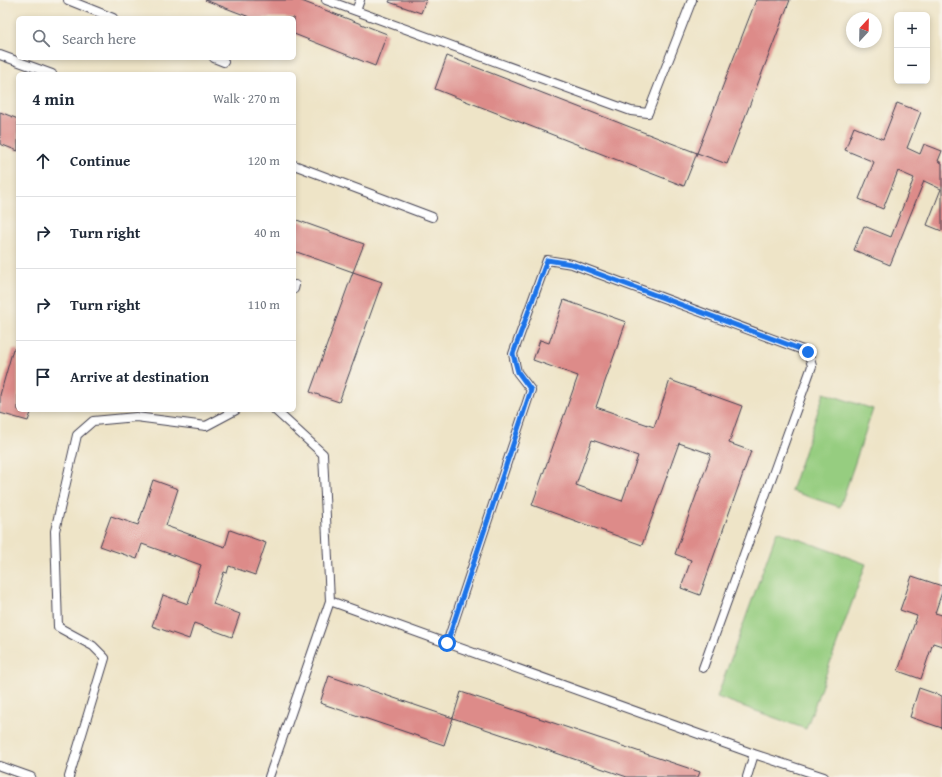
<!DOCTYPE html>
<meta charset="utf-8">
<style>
body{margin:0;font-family:"Gentium Book Plus",serif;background:#f6f6f7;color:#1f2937}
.controls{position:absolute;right:12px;top:12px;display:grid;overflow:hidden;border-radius:6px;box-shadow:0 2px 6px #0003}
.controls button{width:36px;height:36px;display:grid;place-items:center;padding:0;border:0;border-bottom:1px solid #e0e1e3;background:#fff;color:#1f2937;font:20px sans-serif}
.compass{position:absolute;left:846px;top:12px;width:36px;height:36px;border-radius:50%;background:#fff;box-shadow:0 2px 6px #0003;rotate:22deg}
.stop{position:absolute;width:12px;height:12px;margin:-9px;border:3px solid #1a73e8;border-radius:50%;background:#fff}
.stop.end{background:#1a73e8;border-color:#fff;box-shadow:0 1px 4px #0008}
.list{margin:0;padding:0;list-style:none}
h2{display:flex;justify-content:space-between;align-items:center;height:52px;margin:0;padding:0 16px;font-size:17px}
h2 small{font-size:13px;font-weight:400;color:#747a83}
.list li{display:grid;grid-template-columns:26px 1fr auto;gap:12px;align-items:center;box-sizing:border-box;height:72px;padding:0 16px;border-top:1px solid #e0e1e3}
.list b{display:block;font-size:15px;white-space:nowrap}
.list em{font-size:13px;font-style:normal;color:#747a83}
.icon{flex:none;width:22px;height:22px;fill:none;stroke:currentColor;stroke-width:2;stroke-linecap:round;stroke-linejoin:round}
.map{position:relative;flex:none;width:942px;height:777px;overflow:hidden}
.search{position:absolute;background:#fff;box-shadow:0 2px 6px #0003;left:16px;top:16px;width:280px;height:44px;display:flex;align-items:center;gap:10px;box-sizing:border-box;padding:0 14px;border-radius:6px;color:#747a83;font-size:15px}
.panel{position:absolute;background:#fff;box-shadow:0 2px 6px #0003;left:16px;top:72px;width:280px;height:340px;border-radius:6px}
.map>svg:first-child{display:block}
.green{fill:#96cd80;stroke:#5c785e}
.building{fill:#dd8b89;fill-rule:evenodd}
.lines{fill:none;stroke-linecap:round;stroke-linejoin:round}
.service-casing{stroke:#413f50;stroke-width:10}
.service{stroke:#fff;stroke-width:8}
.route{stroke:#1a73e8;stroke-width:5}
</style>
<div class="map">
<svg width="942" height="777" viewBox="0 0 942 777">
<rect width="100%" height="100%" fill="#f7f3e8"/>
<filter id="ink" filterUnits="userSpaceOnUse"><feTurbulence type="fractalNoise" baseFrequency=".025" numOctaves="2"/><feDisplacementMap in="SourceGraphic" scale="8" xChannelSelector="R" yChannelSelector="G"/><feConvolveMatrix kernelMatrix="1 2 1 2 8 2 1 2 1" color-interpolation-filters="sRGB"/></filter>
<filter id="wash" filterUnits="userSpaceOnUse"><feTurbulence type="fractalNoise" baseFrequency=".012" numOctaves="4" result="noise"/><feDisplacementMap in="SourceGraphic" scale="16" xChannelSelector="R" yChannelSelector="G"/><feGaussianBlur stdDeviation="0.9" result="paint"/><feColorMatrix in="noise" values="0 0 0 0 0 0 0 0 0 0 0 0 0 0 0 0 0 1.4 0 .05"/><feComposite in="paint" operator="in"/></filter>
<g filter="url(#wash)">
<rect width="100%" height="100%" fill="#eee4c7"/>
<!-- green -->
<path class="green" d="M824,393L873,409L840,507L791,491Z
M777,531L866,564L806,729L717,697Z"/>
<g id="blocks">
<!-- building -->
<path class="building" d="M205,0H299L387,34L375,66L294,34V18H252Z
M390,0H426L421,13L389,2Z
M756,0H790L727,164L697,153Z
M447,56L697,153L684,186L435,89Z
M897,103L921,112L907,148L920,154L924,144L942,151L938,161L942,163V231L927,225L941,189L924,181L890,265L854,250L864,226L891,237L914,178L898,171L883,209L859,199L874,162L845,150L854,127L883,139Z
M0,112L18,119V151L0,144Z
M294,219L364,244L353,272L294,251Z
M353,272L382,282L339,402L310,392Z
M564,300L626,322L596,407L654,427L670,380L742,406L729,443L751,451L700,595L681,588L691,560L675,554L711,454L679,443L642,545L532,505L578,376L533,360L540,340L549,343ZM592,440L638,456L622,501L576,485Z
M13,349L18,350V410H32L28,421L0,413V395Z
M153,480L178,489L166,526L225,547L230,530L266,543L255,575L229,566L227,573L224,572L213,604L240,614L232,637L194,623L189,639L152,626L163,595L188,604L201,565L142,544L137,559L100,546L111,516L138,525Z
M912,576L942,586V592L935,613L942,615V646L933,643L921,679L898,671L917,616L900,610Z
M329,676L453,718L444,745L320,703Z
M919,688L942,696V728L910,717Z
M461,692L700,772L698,777H627L453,718Z"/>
</g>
</g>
<g filter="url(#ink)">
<use href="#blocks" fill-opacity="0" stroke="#413f50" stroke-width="1"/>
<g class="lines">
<defs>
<path id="service" d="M68,0L113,18
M326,0L631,111L648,113L692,0
M356,11L360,0
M0,55L52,74
M214,58L224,62
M294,165L432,217
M294,289L295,285
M330,601L754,754L747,777
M447,643L531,390L517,372L513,354L547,260L572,264L808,352L812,366L703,668
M754,754L824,777
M0,766L31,777
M69,777L105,658L93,646L58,627L55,531L77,435L93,421L136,417L206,426L236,410
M269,777L330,601L323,454L275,410"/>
</defs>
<!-- service casing -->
<use href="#service" class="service-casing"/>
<!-- service -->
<use href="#service" class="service"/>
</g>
</g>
<g class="lines" filter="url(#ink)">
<!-- route -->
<path class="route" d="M447,643L531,390L518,372L513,354L547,260L572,264L808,352"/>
</g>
</svg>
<div class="controls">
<button>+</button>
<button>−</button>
</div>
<svg class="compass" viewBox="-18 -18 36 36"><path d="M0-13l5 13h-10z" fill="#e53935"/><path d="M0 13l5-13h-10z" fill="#747a83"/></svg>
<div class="stop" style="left:447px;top:643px"></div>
<div class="stop end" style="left:808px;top:352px"></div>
<div class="search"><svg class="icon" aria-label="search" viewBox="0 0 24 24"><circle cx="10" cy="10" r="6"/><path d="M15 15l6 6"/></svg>Search here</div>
<section class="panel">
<h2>4 min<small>Walk · 270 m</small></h2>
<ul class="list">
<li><svg class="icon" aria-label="ahead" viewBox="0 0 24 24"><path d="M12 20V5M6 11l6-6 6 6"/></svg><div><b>Continue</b></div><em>120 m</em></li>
<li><svg class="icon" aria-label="right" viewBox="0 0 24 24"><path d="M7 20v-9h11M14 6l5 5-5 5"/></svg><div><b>Turn right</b></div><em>40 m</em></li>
<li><svg class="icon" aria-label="right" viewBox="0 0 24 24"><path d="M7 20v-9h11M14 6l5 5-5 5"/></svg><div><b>Turn right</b></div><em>110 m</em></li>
<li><svg class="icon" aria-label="arrive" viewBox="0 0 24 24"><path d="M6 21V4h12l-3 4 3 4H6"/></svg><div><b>Arrive at destination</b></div></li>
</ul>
</section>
</div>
